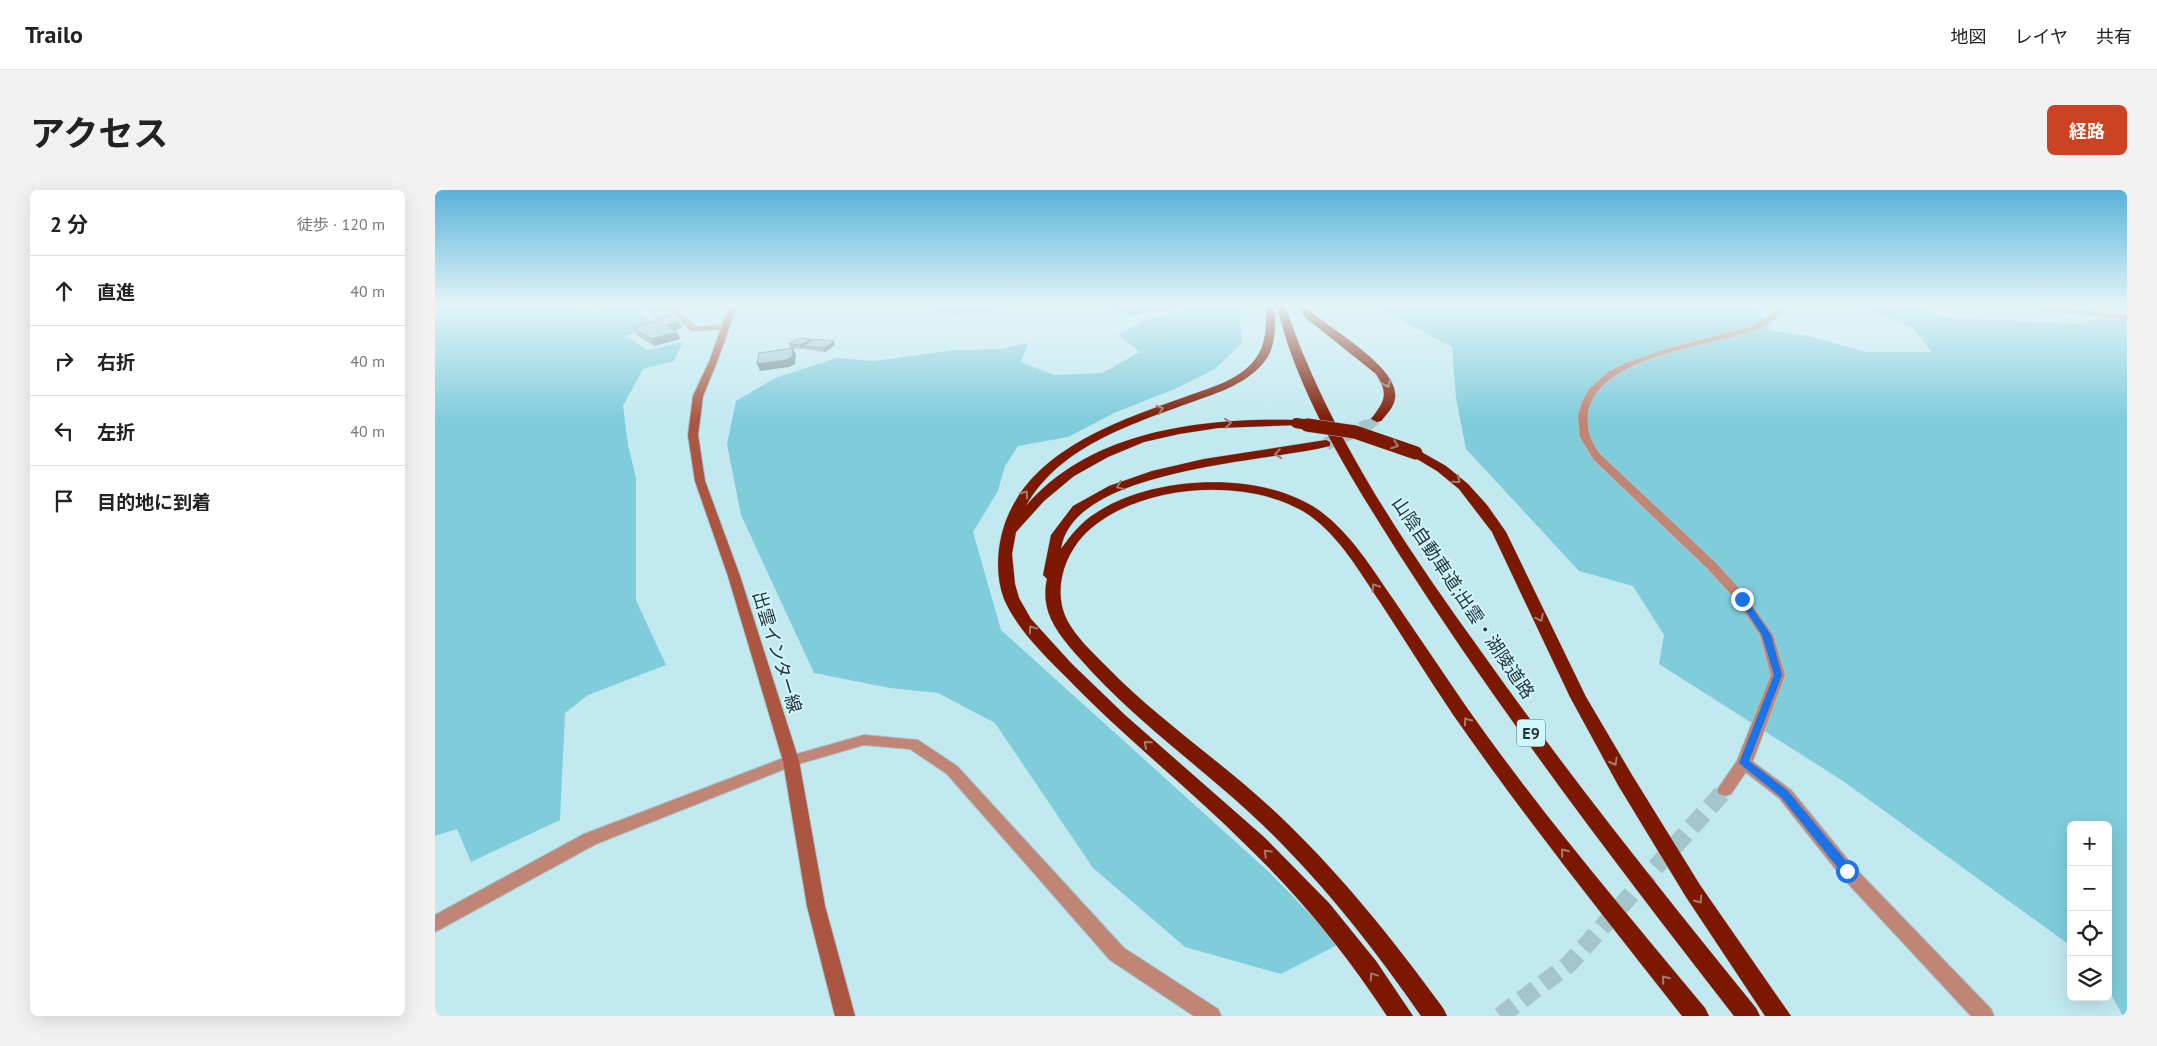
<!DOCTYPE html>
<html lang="ja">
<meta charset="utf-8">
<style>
body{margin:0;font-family:"PT Sans","Noto Sans JP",sans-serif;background:#f2f2f2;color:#222}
.controls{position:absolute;right:15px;bottom:15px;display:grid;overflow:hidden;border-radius:8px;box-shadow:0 5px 20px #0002}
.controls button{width:45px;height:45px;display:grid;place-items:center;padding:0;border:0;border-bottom:1px solid #e0e0e0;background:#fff;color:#222;font:25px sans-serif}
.stop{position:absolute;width:15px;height:15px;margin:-11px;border:4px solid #1a73e8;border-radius:50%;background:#fff}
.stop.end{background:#1a73e8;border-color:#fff;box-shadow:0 1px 5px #0008}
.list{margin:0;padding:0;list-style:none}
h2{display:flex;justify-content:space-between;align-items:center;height:65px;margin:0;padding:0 20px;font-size:21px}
h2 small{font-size:16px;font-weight:400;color:#767676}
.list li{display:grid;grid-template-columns:32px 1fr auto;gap:15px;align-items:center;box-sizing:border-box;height:70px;padding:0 20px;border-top:1px solid #e0e0e0}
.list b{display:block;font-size:19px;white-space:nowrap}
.list em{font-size:16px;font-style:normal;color:#767676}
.icon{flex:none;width:28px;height:28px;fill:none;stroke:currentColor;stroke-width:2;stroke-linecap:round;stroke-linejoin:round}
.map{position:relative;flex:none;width:1692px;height:826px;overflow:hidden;border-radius:8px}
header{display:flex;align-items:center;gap:30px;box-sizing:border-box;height:70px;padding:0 25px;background:#fff;border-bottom:1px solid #e0e0e0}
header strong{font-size:24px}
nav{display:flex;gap:28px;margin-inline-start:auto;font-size:18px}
.intro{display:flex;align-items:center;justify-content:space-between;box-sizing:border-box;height:120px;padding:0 30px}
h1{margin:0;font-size:35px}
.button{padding:12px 22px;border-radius:8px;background:#cd4321;color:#fff;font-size:18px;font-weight:700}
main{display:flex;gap:30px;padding:0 30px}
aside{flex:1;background:#fff;border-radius:8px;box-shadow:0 5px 20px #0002}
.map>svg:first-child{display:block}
.green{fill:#7fccdb}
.water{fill:#22aec4}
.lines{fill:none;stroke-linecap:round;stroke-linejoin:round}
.tertiary-tunnel{stroke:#a3c5cb;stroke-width:18;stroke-dasharray:18 9;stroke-linecap:butt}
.motorway-tunnel-far1{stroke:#a3c5cb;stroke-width:10;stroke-dasharray:10 5;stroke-linecap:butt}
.motorway-tunnel{stroke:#a3c5cb;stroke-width:13;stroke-dasharray:13 6;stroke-linecap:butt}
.minor-casing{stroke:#a3c5cb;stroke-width:2}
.tertiary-casing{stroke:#a3c5cb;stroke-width:2}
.secondary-casing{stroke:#a3c5cb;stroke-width:2}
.motorway-casing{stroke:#a3c5cb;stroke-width:1}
.minor{fill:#c18576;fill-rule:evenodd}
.tertiary{fill:#c18576;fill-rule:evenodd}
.secondary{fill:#ac5541;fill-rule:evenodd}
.motorway{fill:#7d1800;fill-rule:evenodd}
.motorway-bridge-far1-casing{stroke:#a3c5cb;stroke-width:11;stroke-linecap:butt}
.motorway-bridge-casing{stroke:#a3c5cb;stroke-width:14;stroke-linecap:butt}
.motorway-bridge-far1{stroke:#7d1800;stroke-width:10}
.motorway-bridge{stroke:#7d1800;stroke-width:13}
.wall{fill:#8cacb3}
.shaded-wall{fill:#728c92}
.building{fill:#a3c8d0;stroke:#728c92}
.oneway{stroke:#a27c72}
.route{fill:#1a73e8}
.labels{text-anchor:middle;stroke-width:4;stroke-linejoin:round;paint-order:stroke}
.shield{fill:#d0f6fe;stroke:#586e73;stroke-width:1}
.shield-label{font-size:16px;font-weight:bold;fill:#253437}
.street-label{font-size:18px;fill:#253437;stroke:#d0f6fe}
</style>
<header>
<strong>Trailo</strong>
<nav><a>地図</a><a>レイヤ</a><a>共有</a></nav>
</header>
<div class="intro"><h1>アクセス</h1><a class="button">経路</a></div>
<main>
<aside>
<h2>2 分<small>徒歩 · 120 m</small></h2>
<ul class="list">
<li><svg class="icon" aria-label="ahead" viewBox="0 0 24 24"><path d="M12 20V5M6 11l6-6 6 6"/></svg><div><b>直進</b></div><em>40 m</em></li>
<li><svg class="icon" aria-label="right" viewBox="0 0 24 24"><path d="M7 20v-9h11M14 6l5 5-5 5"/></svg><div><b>右折</b></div><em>40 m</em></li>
<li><svg class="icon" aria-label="left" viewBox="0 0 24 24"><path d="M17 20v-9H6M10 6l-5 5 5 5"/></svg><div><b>左折</b></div><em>40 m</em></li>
<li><svg class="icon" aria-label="arrive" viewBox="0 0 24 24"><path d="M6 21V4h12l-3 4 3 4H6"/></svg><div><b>目的地に到着</b></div></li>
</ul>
</aside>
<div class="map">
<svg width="1692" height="826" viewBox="0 0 1692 826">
<rect width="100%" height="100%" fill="#c3e9f0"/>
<!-- green -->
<path class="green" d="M0,116H131L159,121L176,116H217L203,122L220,134L191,146L213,160L248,152L239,171L208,179L188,216L193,255L201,288V410L231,475L153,505L130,523L125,630L36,672L22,639L0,646Z
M436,116H581L564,121L516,125L489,117Z
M759,116H808L805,128L807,153L780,179L742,198L679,223L633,247L583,256L570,276L563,301L538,342L566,440L834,682L904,754L846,784L750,757L658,678L560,533L503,503L455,498L379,483L306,325L292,254L301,211L340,188L402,168L439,171L521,160L567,159L593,153L586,172L619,185L667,183L705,162L683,145L705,132Z
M940,116H1320L1336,141L1374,146L1431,162H1497L1477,137L1424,117L1429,116H1479L1515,128L1647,134L1671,125L1692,128V826H1688L1673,799V635H1636V756L1408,591L1224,474L1229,445L1198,396L1144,381L1031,259L1021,208L1017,157Z"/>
<!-- water -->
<path class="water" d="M670,116H751L732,121H714L699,126Z"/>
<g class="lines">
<!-- tertiary-tunnel -->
<path class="tertiary-tunnel" d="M1065,826L1134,774L1290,600"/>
<!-- motorway-tunnel-far1 -->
<path class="motorway-tunnel-far1" d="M933,236L942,229"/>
<!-- motorway-tunnel -->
<path class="motorway-tunnel" d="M891,254L934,235"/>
<defs>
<path id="minor" d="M230,116H237L262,137L290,135L294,137L290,139L257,141Z
M1583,116H1605L1692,125V129L1587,118Z
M1309,567L1314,569L1356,600L1418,676L1556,819L1559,826H1536L1406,686L1344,608L1304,577L1301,573L1304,569Z"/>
<path id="tertiary" d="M1343,116H1350C1337,141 1308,143 1284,150C1244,160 1161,175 1153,223C1151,239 1156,253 1166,265L1281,373L1311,406L1338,445L1350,485L1317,573L1296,604L1290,606L1284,604L1282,600L1302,571L1336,485L1325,445L1302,411L1273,379L1159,270L1145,247L1143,226L1147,212L1154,199L1173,182L1191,173L1235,158L1318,136L1336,125Z
M429,545L483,550L522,576L689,758L783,819L786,826H759L675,770L512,584L475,559L429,555L360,575L161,654L0,742V725L149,644L351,567Z"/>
<path id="secondary" d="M294,116H302L282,172L268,206L263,245L270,291L305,386L364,571L390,716L420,826H400L372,716L348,571L293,386L260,291L253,245L258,206L274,172Z"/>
<path id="motorway" d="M831,116H839C841,133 841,153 832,168C814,194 782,203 754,213C694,235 624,257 591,316C656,240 767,228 861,230L865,231V235L783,238L744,244L709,252L673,267L639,286L609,311L581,342L577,364L580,394L584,408L596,429L637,474L690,525L829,647L894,713L941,771L978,826H952C912,765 867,709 814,658C755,599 690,548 632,488C609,465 582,439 569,409C563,393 562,375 564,359C576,267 674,234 750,207C775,198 809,189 823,165C832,151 831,132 831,116Z
M842,116H850C893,242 968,353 1045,460C1132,583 1226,701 1321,818L1325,826H1299C1183,677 1068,526 966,367C918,291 862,204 842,116Z
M861,116H870C890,137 965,176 960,208C959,217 951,225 946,231L942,232L936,229C950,211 954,204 941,184L871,128Z
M891,250L895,252V256C834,272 637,278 626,359C636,345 646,332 661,323C718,285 828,280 885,321C916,344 936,377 958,409C982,444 1006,480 1030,515C1104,621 1188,719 1270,818L1274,826H1247C1169,727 1091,629 1019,526C994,489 970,450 945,412C924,381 905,347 874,325C815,285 698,293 648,346C628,368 618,402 632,430C641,447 657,462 671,476C721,528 783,569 836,618C901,678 956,747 1008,818L1012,826H986C944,765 898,706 846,653C787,592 716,545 658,483C643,466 626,450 616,429C610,416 609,402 612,389L608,385L616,345L638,316L674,296L717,281L769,269Z
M981,259L1011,276L1033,294L1052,315L1071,342L1151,507L1197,585L1265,695L1356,826H1330L1251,707L1183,595L1135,507L1057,342L1024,299L1002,281L977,266L975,263L977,260Z"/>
</defs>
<!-- minor casing -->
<use href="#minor" class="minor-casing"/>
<!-- tertiary casing -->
<use href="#tertiary" class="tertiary-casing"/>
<!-- secondary casing -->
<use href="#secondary" class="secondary-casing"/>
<!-- motorway casing -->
<use href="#motorway" class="motorway-casing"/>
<!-- minor -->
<use href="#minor" class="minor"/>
<!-- tertiary -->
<use href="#tertiary" class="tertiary"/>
<!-- secondary -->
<use href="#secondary" class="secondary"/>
<!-- motorway -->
<use href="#motorway" class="motorway"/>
<defs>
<path id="motorway-bridge-far1" d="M861,233L880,236"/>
<path id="motorway-bridge" d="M872,235L920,242L981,263"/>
</defs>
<!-- motorway-bridge-far1 casing -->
<use href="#motorway-bridge-far1" class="motorway-bridge-far1-casing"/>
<!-- motorway-bridge casing -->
<use href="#motorway-bridge" class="motorway-bridge-casing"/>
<!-- motorway-bridge-far1 -->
<use href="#motorway-bridge-far1" class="motorway-bridge-far1"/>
<!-- motorway-bridge -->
<use href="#motorway-bridge" class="motorway-bridge"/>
</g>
<!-- wall -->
<path class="wall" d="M212,116L234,120H232L247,138L239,140L242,142L245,149L219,156L202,145L199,138L223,130L218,125L217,122L218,121L214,119Z
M376,151L400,155L390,162L369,159V157L366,159L355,158L354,154Z"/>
<!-- shaded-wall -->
<path class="shaded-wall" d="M161,116H169L162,118Z
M237,125L238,128L225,131L223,128Z
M244,132L247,138L234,142L231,135Z
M242,142L245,149L219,156L216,149Z
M376,149L377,152L368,156L369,157L366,159L365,155Z
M399,151L400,155L390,162L389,158Z
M358,158L361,165L360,174L354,177L325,181L322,174Z"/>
<!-- building -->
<path class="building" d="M212,116H229L232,117L224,120L230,119L237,125L223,128L217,122L223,120Z
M235,126L244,132L231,135L242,142L216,149L199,138Z
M365,148L376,149L365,155L354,154Z
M379,149L399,151L389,158L368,156Z
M358,158L357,166L352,170L322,174L324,163Z"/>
<!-- one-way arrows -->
<defs><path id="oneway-chevron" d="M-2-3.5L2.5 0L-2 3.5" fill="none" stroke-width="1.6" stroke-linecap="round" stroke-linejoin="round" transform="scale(1.25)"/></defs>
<g class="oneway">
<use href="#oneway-chevron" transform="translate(952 194) rotate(68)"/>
<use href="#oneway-chevron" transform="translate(725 219) rotate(-20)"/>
<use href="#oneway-chevron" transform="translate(793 233) rotate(-5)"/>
<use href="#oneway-chevron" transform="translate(960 255) rotate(20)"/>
<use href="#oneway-chevron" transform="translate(843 264) rotate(171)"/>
<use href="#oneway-chevron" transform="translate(1022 290) rotate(40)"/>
<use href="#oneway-chevron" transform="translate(685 296) rotate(158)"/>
<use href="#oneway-chevron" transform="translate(590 304) rotate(-55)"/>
<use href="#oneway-chevron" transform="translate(940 397) rotate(-122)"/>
<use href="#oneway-chevron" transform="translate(1105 428) rotate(64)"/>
<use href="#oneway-chevron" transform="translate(597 439) rotate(-125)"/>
<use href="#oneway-chevron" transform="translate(1032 531) rotate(-126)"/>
<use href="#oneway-chevron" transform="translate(712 554) rotate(-139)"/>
<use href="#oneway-chevron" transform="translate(1179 572) rotate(61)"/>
<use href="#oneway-chevron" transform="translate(1129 662) rotate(-129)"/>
<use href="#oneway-chevron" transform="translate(832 663) rotate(-136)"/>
<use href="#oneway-chevron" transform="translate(1264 710) rotate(55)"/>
<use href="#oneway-chevron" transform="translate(938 786) rotate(-124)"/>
<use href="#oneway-chevron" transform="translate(1230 789) rotate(-129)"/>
</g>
<!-- sky -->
<linearGradient id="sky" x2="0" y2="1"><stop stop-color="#59b2da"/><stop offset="0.5" stop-color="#e4f5f8"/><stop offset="1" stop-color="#e4f5f8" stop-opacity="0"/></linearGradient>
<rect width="1692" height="231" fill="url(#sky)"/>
<!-- route -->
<path class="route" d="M1304,407H1310L1336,445L1347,485L1314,571L1353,601L1416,677V684H1408L1346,607L1304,573L1339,485L1327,445L1303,409Z"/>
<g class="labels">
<!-- shield labels -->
<rect class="shield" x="1082" y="529.5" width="28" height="27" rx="4"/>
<g class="shield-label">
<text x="1096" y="549">E9</text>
</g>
<!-- street labels -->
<g class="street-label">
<text transform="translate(1028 408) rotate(56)" y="6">山陰自動車道;出雲・湖陵道路</text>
<text transform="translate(342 462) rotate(73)" y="6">出雲インター線</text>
</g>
</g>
</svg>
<div class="controls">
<button>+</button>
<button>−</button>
<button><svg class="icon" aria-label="locate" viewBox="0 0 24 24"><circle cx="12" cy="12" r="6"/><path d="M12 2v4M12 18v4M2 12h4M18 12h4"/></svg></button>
<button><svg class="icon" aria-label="layers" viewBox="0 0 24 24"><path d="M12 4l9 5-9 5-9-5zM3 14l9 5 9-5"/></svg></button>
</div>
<div class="stop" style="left:1412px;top:681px"></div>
<div class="stop end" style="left:1307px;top:409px"></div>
</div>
</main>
